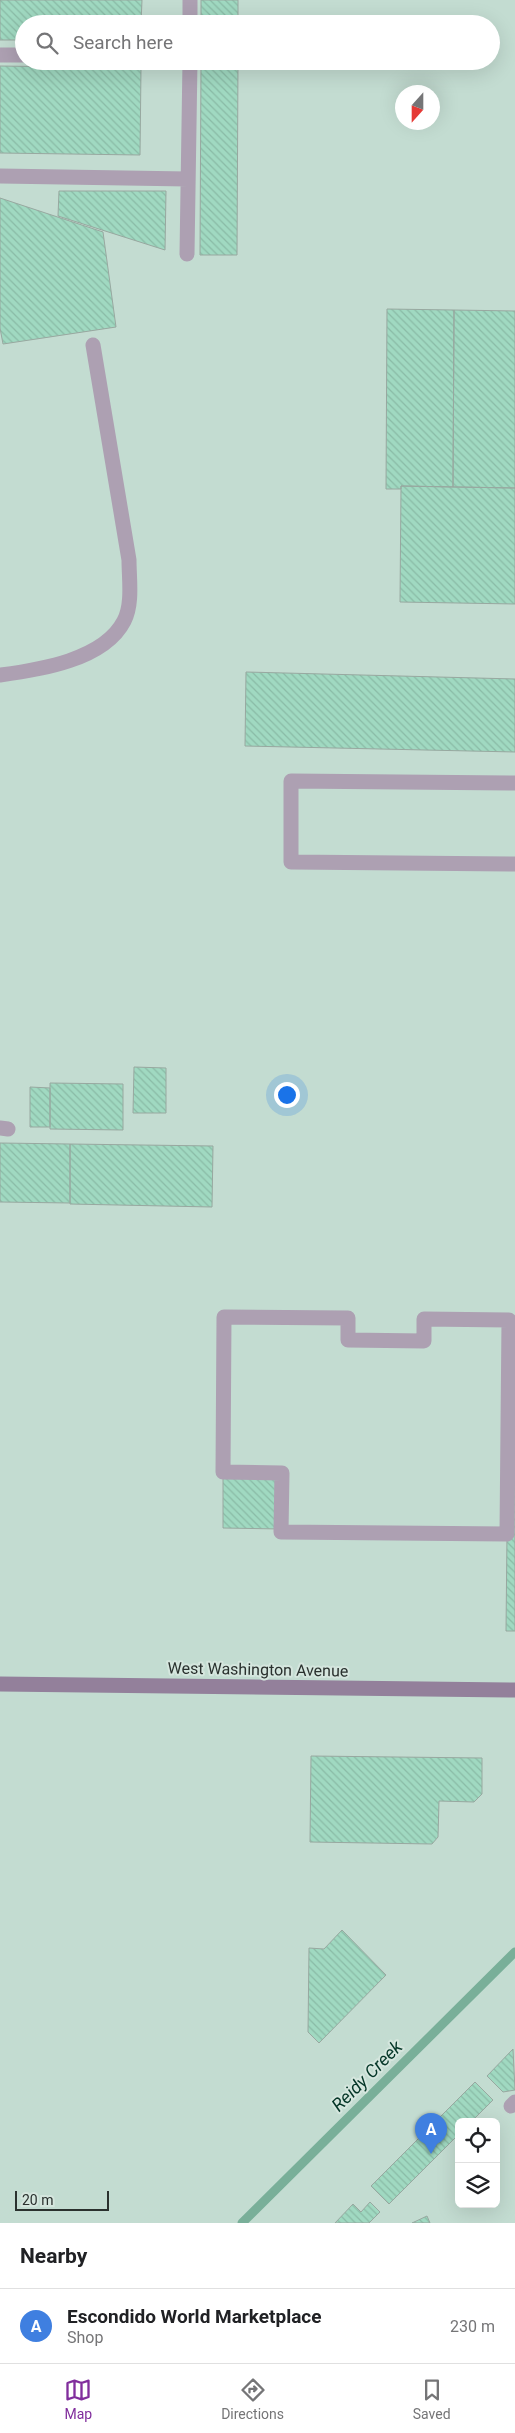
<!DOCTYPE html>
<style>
body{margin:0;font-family:Roboto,sans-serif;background:#f6f6f6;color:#202124}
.controls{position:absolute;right:15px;bottom:15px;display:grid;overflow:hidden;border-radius:8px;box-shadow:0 5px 20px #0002}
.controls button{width:45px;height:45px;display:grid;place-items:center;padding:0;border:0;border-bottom:1px solid #e0e0e0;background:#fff;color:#202124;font:25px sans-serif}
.compass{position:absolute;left:395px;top:85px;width:45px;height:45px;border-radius:50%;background:#fff;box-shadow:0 5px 20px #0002;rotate:201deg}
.scale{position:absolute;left:15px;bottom:12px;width:94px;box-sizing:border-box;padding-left:5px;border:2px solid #2a312e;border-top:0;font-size:14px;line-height:18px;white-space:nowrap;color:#2a312e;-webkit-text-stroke:4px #d5e6de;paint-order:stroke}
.you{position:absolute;left:286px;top:1094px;width:18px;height:18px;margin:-12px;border:4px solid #fff;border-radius:50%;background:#1a73e8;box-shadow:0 0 0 8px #1a73e833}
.badge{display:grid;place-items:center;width:32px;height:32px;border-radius:50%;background:#812e9d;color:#fff;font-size:16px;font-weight:700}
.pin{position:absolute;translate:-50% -41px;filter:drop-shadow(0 1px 2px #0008)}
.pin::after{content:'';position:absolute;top:26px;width:18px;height:15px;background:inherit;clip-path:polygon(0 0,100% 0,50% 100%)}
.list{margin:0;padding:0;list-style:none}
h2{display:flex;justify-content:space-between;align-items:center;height:65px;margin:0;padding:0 20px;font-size:21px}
h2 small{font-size:16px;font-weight:400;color:#757577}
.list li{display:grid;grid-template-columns:32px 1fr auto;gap:15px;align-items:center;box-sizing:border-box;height:75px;padding:0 20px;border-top:1px solid #e0e0e0}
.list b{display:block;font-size:19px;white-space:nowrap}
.list p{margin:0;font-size:16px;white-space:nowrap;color:#757577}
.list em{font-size:16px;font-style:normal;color:#757577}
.icon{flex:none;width:28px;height:28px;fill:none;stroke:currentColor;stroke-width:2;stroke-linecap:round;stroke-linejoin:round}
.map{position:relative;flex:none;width:515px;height:2223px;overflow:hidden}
.search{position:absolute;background:#fff;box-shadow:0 5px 20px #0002;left:15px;right:15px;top:15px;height:55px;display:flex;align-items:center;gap:12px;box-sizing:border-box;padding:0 18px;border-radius:28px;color:#757577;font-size:19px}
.sheet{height:140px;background:#fff}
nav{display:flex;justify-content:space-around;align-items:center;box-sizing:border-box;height:70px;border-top:1px solid #e0e0e0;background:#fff;font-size:14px;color:#757577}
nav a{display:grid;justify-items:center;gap:2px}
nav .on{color:#812e9d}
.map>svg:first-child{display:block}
.built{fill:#c3dcd1;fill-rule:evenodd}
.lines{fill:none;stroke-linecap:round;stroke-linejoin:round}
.stream{stroke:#79af99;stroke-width:9}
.building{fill:url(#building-back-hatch);stroke:#98a8a0}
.lane{stroke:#ada0b2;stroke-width:15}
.secondary{stroke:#93809b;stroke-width:15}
.labels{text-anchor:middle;stroke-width:4;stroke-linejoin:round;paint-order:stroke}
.street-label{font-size:16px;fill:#2a312e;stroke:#d5e6de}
.water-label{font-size:18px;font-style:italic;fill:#043627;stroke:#d5e6de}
</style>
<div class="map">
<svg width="515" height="2223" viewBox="0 0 515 2223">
<defs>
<pattern id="building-back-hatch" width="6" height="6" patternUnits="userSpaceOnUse" patternTransform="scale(1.25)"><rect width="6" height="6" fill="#a0d9c1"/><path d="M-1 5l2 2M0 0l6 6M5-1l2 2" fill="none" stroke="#8abba6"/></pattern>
</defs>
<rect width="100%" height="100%" fill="#d5e6de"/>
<!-- built -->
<path class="built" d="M0,0H515V2223H0ZM24,24H491V61H24ZM402,92H432V122H402ZM459,2122H496V2204H459Z"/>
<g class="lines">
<!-- stream -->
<path class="stream" d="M242,2223L515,1952"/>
</g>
<!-- building -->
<path class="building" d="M0,0H142L141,24H24V40H0Z
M201,0H238V24H201Z
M201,61H238L237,255H200Z
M0,66L141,68L140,155L0,153Z
M59,191H166L165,250L58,216Z
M0,198L103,232L116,327L3,344L0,328Z
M387,309L454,310L453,487L401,486V489H386Z
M454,310L515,311V488L453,487Z
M401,486L515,488V604L400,602Z
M246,672L515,679V752L245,746Z
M134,1067L166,1068V1113H133Z
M50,1083L123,1084V1130L50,1129Z
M30,1087L50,1088V1127H30Z
M0,1143L70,1144V1203L0,1202Z
M70,1144L213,1146L212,1207L70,1204Z
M515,1320V1631H506L507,1534Z
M223,1472L282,1473L281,1529L223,1528Z
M311,1756L482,1758V1794L474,1802L439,1801L438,1837L432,1844L310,1842Z
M342,1930L386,1975L319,2043L308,2032L309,1948L324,1949Z
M513,2049L515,2090L503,2092L487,2076Z
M475,2082L493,2100L471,2122H459V2134L389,2204L371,2186Z
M370,2202L380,2212L369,2223H335L353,2204L361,2212Z
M427,2216L430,2223H412Z"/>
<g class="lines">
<!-- lane -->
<path class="lane" d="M190,24V0
M0,55H24
M0,176L188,179
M187,254L190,61
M0,675C39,670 104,660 124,621C133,604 129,579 129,560L93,345
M515,783L291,781V862L515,864
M0,1128L8,1129
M224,1317L348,1318V1340L424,1341V1319L509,1320L507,1534L281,1532L282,1473L223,1472Z
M511,2106L515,2102"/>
<!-- secondary -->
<path class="secondary" d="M0,1684L515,1690"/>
</g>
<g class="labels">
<!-- street labels -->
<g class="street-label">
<text transform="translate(258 1669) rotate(1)" y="6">West Washington Avenue</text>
</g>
<!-- water labels -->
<g class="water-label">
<text transform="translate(367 2076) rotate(-45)" y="6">Reidy Creek</text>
</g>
</g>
</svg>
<div class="controls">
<button><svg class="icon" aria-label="locate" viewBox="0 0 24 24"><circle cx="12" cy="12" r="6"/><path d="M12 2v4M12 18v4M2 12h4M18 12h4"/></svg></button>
<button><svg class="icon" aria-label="layers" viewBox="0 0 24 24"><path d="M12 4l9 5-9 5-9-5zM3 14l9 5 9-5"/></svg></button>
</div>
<svg class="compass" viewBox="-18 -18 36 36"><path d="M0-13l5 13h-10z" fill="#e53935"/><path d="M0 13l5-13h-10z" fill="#757577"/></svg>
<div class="scale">20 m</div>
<div class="you"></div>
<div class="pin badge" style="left:431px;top:2154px;background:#3f7fe0">A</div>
<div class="search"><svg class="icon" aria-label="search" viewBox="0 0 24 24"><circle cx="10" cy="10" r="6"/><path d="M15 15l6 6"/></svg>Search here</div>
</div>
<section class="sheet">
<h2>Nearby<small></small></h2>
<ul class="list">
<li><span class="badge" style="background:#3f7fe0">A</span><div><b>Escondido World Marketplace</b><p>Shop</p></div><em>230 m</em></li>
</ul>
</section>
<nav>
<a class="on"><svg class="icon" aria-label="map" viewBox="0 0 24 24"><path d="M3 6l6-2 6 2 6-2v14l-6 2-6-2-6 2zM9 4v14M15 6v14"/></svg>Map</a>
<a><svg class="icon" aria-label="directions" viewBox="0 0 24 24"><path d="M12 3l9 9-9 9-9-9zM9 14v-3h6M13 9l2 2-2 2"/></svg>Directions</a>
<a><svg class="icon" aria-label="saved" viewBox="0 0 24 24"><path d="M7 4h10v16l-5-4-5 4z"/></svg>Saved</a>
</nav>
